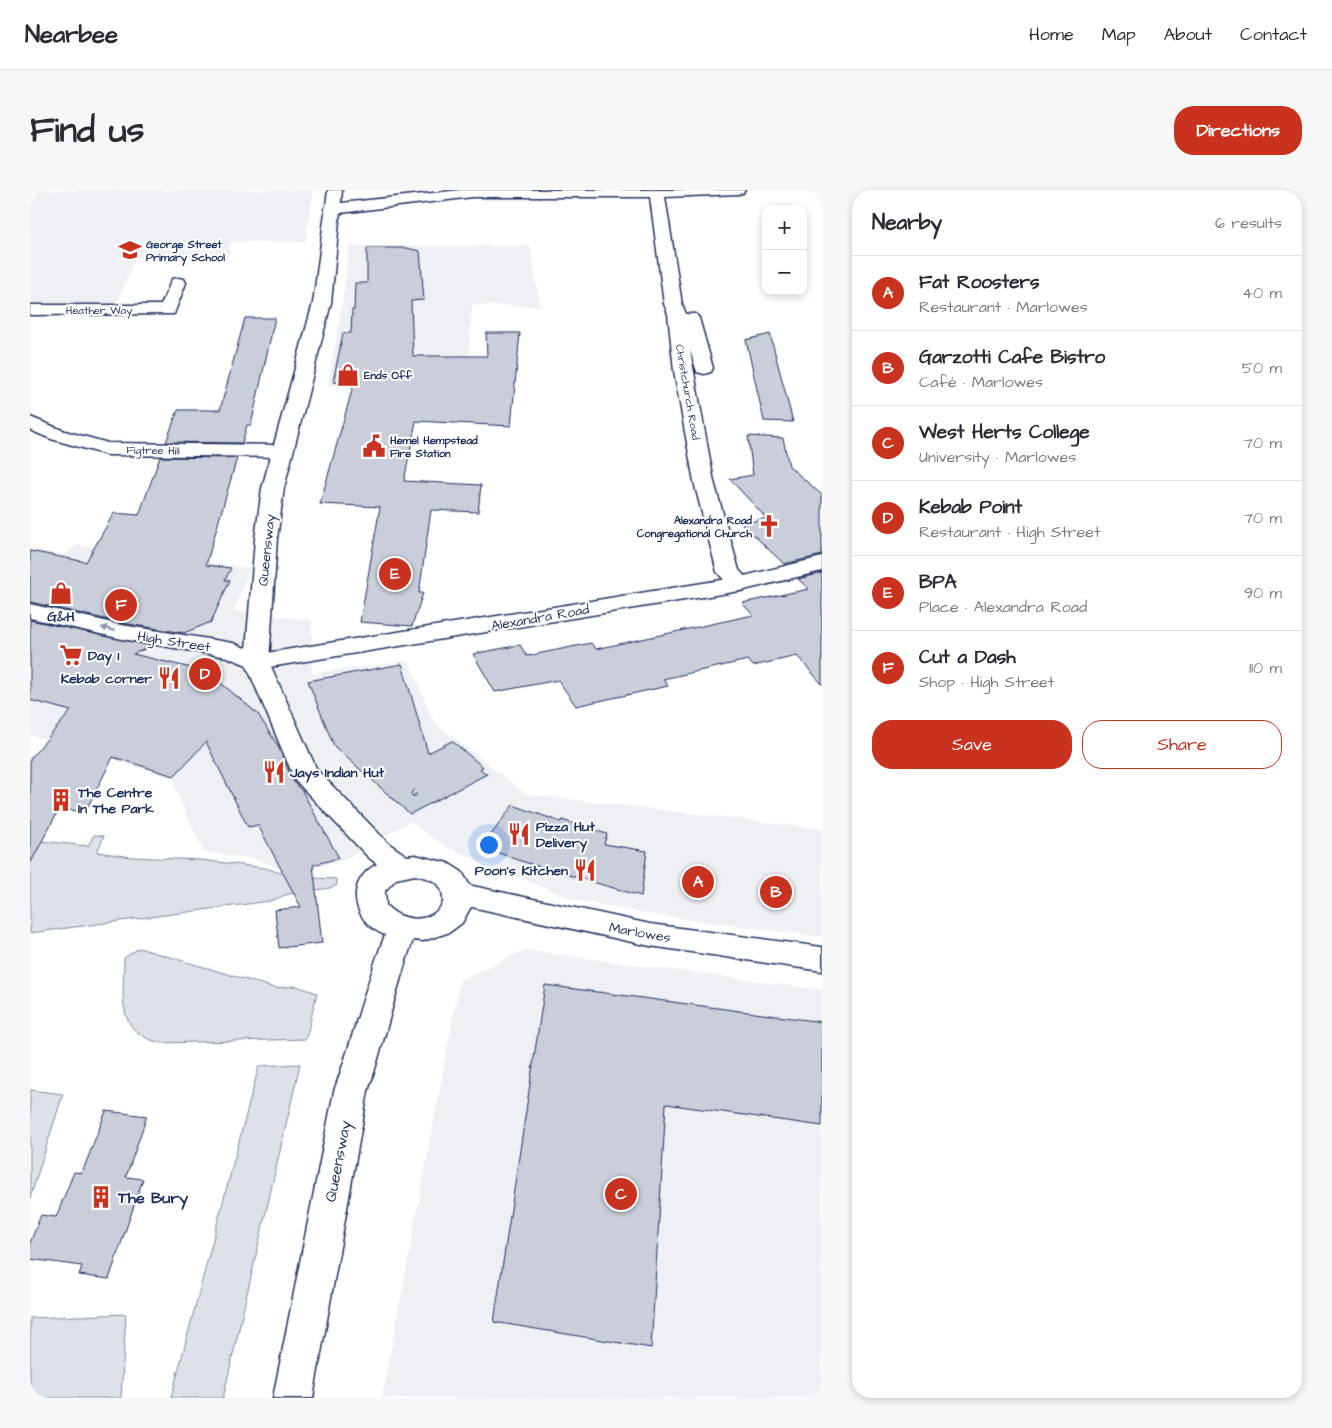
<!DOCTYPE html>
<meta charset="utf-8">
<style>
body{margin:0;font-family:"Architects Daughter",sans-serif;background:#f7f7f7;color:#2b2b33}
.controls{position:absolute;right:15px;top:15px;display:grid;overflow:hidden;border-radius:10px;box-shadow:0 2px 8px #0003}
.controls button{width:45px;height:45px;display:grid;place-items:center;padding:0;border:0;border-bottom:1px solid #e1e1e2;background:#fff;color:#2b2b33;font:25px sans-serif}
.you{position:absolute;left:458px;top:654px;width:18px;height:18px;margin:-12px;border:4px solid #fff;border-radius:50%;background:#1a73e8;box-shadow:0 0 0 8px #1a73e833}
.badge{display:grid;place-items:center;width:32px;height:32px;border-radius:50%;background:#c8321e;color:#fff;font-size:16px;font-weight:700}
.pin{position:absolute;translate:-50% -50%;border:2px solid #fff;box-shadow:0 1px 5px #0006}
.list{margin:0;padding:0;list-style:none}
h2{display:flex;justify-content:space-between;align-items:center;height:65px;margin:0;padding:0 20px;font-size:21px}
h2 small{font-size:16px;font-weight:400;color:#7c7c81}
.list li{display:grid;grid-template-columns:32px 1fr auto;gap:15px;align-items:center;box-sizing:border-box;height:75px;padding:0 20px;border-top:1px solid #e1e1e2}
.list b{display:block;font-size:19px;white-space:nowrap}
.list p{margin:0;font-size:16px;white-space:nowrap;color:#7c7c81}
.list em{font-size:16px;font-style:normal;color:#7c7c81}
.actions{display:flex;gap:10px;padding:15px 20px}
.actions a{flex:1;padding:11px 0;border:1px solid #c8321e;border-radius:20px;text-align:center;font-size:18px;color:#c8321e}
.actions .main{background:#c8321e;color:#fff}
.map{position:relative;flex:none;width:792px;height:1208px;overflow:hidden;border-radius:20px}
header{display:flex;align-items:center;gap:30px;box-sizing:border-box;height:70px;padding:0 25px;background:#fff;border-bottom:1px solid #e1e1e2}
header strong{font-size:24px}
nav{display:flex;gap:28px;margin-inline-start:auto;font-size:18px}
.intro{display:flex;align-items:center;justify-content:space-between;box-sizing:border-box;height:120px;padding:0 30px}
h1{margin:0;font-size:35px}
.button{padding:12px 22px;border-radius:20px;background:#c8321e;color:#fff;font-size:18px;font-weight:700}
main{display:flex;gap:30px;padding:0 30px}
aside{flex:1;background:#fff;border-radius:20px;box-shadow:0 2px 8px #0003}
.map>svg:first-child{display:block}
.built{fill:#eff0f4}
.green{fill:#dee1e7;stroke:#7c88a2}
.building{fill:#caceda;stroke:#1b2f5e}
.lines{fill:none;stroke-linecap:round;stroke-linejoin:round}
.minor-casing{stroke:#1b2f5e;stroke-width:3}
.tertiary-casing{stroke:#1b2f5e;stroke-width:3}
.secondary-casing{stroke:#1b2f5e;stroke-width:3}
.minor{fill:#fff;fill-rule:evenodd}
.tertiary{fill:#fff;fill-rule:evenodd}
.secondary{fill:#fff;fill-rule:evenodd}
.oneway{fill:#8d97ae}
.labels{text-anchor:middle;stroke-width:4;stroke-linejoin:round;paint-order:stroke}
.far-poi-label{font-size:11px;font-weight:bold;fill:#1b2f5e;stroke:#fff;text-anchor:start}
.far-street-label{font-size:11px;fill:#1b2f5e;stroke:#fff}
.number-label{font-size:11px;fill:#47577d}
.street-label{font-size:14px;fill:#1b2f5e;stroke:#fff}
.poi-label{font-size:14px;font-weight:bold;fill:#1b2f5e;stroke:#fff;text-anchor:start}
.near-street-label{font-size:16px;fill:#1b2f5e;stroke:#fff}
.near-poi-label{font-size:16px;font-weight:bold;fill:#1b2f5e;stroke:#fff;text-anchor:start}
</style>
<header>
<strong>Nearbee</strong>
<nav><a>Home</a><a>Map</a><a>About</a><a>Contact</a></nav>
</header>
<div class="intro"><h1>Find us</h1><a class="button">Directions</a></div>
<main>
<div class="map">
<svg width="792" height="1208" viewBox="0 0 792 1208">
<rect width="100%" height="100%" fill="#fff"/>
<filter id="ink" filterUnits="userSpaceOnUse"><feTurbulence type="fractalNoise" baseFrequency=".02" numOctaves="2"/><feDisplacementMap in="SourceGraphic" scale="10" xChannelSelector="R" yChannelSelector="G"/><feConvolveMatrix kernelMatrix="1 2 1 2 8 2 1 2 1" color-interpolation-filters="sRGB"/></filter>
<g filter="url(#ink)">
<!-- built -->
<path class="built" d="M0,0H284L275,52H201L197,68H105L87,113H0Z
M319,56H500L510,116L442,115L439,166L399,165L398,199L298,195L313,108Z
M48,355L220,378L204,421L282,430V483L379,471L404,532L496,604L792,639V747L618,724L541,709L416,657L380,631L315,670L273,681L249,678L221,668L174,663L146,601L143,588L0,545V359L32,365Z
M495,760L792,800V1208H352L430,790Z"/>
<!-- green -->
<path class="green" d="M64,645L74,646L67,662L102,667L171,670L235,678L263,687L306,689L307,695L300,698L258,704L240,711L0,743V650L58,656Z
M109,758L245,798L266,796L287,803L276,849L132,853C84,843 94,807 94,768Z
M270,874L193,1208H141L229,876Z
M0,900L33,904L0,1008Z
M96,1124L91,1208H0V1128Z"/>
<!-- building -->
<path class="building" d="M337,58H377L390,61L394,110L381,111L383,166H457L456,143H490L481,236L386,231L374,291L451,295L448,322L401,320L389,403H393L382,436L330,432L350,317L290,314L324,193L303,192L313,143H321L322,120H324L325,93H337Z
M215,128H245L221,235H217L212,253L136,252L148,220H190Z
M740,144L763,232L734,231L716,150Z
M718,246L753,248L759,276L792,305V365L754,374L712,334L736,328L700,289L723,285Z
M130,267L207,268L176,375L201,378L195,390H200L181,432L154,443L92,433L0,412V361L56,372L84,323L109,325Z
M792,383V494L767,466L723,476L718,470L633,489L638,496L546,516L528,490L465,502L443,464L490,455L497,466L561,453L566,459L723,425L712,413L779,399L768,389Z
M0,430L122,456L103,464L186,484L182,489L192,494L228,524L248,556L263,591L272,601L309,668L283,675L292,753L249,758L245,720L271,717L228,635L218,637L176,552L144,586L83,567L55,622L29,619L0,674V569L41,521L0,510Z
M372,474L398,563L422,551L453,577L450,579L457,584L380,624L304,556L278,491Z
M483,615L531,632L532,630L577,644L574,654L617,661L611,706L494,672L452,657Z
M515,795L792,832V936L636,914L621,1158L464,1132Z
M76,921L117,926L96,987L113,989L79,1089L49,1085L52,1076L0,1069V1053L11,1025L26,1027L44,982L52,983Z"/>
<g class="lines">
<defs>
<path id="minor" d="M430,0H715L713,3L708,4L635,7L652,114L656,124H666L669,128L683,178L681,182L674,184L667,182L660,160L684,292L709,380L722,394L718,399L710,401L702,399L687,382L664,292L644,181L638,124L634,114L620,7H443L302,24L297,22L294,19L297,16L302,14Z
M148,88L154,89L156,93L144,124L0,125V115H131L142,89Z
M0,227L35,241L78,253L251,255L258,257L261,261L258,265L251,267L77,265L21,249L0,240Z"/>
<path id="tertiary" d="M792,367V381L710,401L227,479L197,467L92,449L0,428V414L92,435L203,453L230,464L710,387Z
M429,693L620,734L792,757V781L620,756L419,712L414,704L419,696Z"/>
<path id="secondary" d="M298,0H312L301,113L254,298L247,349L239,472L287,580L358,653L377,666L385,665L418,673L432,682L443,701V713L432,733L420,742L393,751L383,750C365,800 355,851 338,901L283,1208H243L304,901C323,849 335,796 355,745C322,732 314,691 347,674L338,667L265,590L215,472L225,349L232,298L283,113ZM385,685C404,690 414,692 413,713C401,735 370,732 356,715L355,701L366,689Z"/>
</defs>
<!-- minor casing -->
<use href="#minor" class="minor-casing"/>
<!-- tertiary casing -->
<use href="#tertiary" class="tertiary-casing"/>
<!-- secondary casing -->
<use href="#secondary" class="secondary-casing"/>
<!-- minor -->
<use href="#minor" class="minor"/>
<!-- tertiary -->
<use href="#tertiary" class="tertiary"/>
<!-- secondary -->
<use href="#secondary" class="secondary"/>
</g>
<!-- one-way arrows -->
<defs><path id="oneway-solid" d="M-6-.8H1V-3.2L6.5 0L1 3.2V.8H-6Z" transform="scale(1.25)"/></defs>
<use class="oneway" href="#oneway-solid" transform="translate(78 439) rotate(-167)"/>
</g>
<!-- icons -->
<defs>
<symbol id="school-bare" viewBox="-9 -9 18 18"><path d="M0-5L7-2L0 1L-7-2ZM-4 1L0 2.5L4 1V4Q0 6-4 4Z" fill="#c8321e" stroke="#fff" stroke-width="2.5" paint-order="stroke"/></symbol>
<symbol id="shop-bare" viewBox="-9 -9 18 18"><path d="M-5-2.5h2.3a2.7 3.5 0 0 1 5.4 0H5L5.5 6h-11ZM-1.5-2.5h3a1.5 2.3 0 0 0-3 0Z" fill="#c8321e" stroke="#fff" stroke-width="2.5" paint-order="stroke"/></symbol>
<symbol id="civic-bare" viewBox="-9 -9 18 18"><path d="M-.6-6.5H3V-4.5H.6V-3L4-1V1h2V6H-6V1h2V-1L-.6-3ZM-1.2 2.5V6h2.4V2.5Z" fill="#c8321e" stroke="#fff" stroke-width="2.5" paint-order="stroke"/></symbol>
<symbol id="church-bare" viewBox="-9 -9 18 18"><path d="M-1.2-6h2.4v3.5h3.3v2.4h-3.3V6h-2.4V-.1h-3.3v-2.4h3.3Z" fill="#c8321e" stroke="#fff" stroke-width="2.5" paint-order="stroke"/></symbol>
<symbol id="supermarket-bare" viewBox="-9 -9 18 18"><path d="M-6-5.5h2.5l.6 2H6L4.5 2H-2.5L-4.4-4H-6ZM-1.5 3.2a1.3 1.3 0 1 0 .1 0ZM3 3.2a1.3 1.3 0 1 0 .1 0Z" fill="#c8321e" stroke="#fff" stroke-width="2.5" paint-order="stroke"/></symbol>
<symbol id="restaurant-bare" viewBox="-9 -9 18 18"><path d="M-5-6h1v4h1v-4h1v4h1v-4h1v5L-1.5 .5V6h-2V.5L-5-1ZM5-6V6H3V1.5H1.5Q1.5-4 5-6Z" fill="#c8321e" stroke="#fff" stroke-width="2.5" paint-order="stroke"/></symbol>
<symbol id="building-bare" viewBox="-9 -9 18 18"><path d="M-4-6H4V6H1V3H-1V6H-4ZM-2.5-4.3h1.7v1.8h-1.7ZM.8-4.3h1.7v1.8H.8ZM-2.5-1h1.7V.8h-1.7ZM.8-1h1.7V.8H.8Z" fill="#c8321e" stroke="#fff" stroke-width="2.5" paint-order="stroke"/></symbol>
</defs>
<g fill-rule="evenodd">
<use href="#school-bare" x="84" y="44" width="32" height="32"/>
<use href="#shop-bare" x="302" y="169" width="32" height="32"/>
<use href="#civic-bare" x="328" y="240" width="32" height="32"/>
<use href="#church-bare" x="723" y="320" width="32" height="32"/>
<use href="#shop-bare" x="15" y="387" width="32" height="32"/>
<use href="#supermarket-bare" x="25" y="449" width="32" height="32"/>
<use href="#restaurant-bare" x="123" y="472" width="32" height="32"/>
<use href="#restaurant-bare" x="228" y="566" width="32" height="32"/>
<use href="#building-bare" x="15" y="594" width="32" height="32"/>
<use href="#restaurant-bare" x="473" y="628" width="32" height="32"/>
<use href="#restaurant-bare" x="539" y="664" width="32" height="32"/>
<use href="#building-bare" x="55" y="991" width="32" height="32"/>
</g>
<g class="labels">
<!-- far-poi labels -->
<g class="far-poi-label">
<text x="116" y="58">George Street<tspan x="116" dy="13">Primary School</tspan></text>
<text x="334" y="189">Ends Off</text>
<text x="360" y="254">Hemel Hempstead<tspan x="360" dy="13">Fire Station</tspan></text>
<text x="722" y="334" text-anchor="end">Alexandra Road<tspan x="722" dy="13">Congregational Church</tspan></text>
</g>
<!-- far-street labels -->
<g class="far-street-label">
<text x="69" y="124">Heather Way</text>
<text transform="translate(658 202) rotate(80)" y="4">Christchurch Road</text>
<text transform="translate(123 260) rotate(1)" y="4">Figtree Hill</text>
</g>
<!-- number labels -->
<g class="number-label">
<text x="385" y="606">6</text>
</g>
<!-- street labels -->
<g class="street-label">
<text transform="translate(236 360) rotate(-84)" y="5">Queensway</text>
<text transform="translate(510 427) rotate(-10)" y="5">Alexandra Road</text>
<text transform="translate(144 451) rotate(9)" y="5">High Street</text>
<text transform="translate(610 742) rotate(10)" y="5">Marlowes</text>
</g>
<!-- poi labels -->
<g class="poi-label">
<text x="31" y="431" text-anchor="middle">G&amp;H</text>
<text x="58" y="470">Day 1</text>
<text x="122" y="493" text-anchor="end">Kebab corner</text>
<text x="260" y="587">Jays Indian Hut</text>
<text x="48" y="607">The Centre<tspan x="48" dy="16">In The Park</tspan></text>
<text x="506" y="641">Pizza Hut<tspan x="506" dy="16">Delivery</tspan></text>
<text x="538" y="685" text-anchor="end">Poon's Kitchen</text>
</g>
<!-- near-street labels -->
<g class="near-street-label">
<text transform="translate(307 971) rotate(-79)" y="6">Queensway</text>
</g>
<!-- near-poi labels -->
<g class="near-poi-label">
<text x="88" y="1013">The Bury</text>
</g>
</g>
</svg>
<div class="controls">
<button>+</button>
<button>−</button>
</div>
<div class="you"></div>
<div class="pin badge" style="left:668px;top:692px">A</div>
<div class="pin badge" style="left:746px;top:702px">B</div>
<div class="pin badge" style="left:591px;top:1004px">C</div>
<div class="pin badge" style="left:175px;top:484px">D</div>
<div class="pin badge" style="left:365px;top:384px">E</div>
<div class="pin badge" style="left:91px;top:415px">F</div>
</div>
<aside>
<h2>Nearby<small>6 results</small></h2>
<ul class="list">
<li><span class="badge">A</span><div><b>Fat Roosters</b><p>Restaurant · Marlowes</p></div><em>40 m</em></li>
<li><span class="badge">B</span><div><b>Garzotti Cafe Bistro</b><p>Café · Marlowes</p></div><em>50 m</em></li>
<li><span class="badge">C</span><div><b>West Herts College</b><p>University · Marlowes</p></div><em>70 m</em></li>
<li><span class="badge">D</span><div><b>Kebab Point</b><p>Restaurant · High Street</p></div><em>70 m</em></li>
<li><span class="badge">E</span><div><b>BPA</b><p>Place · Alexandra Road</p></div><em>90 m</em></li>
<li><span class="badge">F</span><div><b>Cut a Dash</b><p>Shop · High Street</p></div><em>110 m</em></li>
</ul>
<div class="actions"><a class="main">Save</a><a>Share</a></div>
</aside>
</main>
